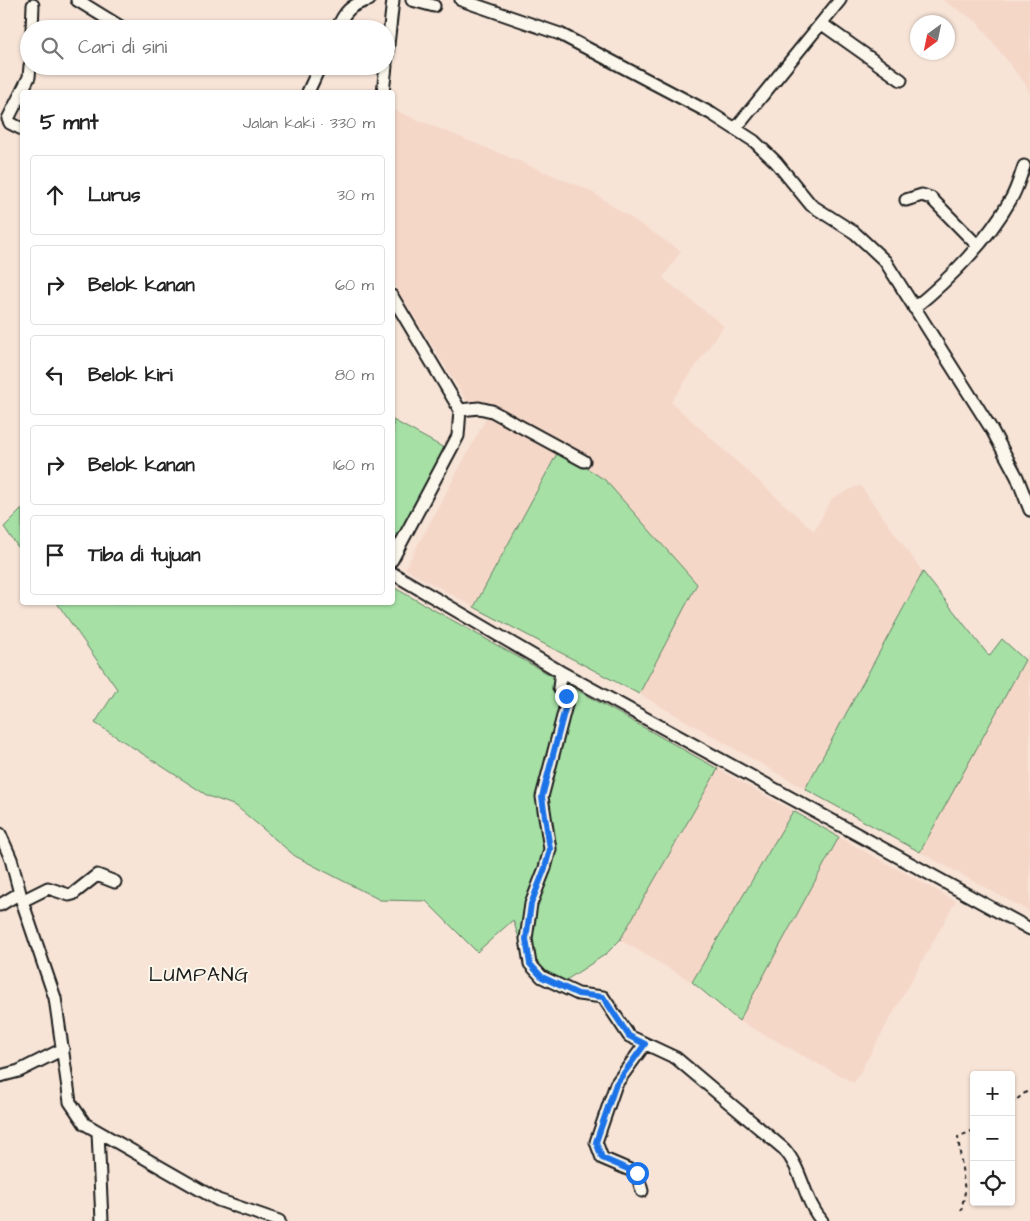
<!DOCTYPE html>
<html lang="id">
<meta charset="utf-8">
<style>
body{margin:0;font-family:"Architects Daughter",sans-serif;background:#f6f6f6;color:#222}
.controls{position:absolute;right:15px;bottom:15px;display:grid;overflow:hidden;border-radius:5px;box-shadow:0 1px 4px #0004}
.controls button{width:45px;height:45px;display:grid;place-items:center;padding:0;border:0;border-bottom:1px solid #e0e0e0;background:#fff;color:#222;font:25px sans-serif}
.compass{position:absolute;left:910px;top:15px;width:45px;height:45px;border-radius:50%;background:#fff;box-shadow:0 1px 4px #0004;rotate:213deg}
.stop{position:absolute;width:15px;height:15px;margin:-11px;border:4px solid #1a73e8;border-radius:50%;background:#fff}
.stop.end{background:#1a73e8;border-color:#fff;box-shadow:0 1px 5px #0008}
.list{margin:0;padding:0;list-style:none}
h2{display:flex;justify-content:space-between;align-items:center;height:65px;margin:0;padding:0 20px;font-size:21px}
h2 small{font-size:16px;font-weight:400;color:#767676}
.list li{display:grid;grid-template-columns:32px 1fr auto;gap:15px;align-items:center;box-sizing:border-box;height:80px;margin:0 10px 10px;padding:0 10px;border:1px solid #e0e0e0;border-radius:5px}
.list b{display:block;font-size:19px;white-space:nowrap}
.list em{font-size:16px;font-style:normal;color:#767676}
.icon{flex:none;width:28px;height:28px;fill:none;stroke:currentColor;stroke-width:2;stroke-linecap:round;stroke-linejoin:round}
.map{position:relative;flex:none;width:1030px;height:1221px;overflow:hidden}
.search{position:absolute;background:#fff;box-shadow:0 1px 4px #0004;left:20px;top:20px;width:375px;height:55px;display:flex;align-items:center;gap:12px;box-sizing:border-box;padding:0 18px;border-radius:28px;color:#767676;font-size:19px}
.panel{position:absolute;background:#fff;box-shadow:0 1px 4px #0004;left:20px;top:90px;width:375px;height:515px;border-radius:5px}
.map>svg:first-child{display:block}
.built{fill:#f5d7c8}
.green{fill:#a6e0a5;stroke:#617e60}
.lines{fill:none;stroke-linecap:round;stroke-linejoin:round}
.minor-casing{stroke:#1c1c1c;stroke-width:15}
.path{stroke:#1c1c1c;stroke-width:2;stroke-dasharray:4 4;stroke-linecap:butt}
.minor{stroke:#fbf7ec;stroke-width:11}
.route{stroke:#1a73e8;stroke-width:6}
.labels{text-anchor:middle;stroke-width:4;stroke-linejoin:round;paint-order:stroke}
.quarter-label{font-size:20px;letter-spacing:1px;fill:#1c1c1c;stroke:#fbf7ec}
</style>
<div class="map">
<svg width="1030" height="1221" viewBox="0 0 1030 1221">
<rect width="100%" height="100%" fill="#f7e4d7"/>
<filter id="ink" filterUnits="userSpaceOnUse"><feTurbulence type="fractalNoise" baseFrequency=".02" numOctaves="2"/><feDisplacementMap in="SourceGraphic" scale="10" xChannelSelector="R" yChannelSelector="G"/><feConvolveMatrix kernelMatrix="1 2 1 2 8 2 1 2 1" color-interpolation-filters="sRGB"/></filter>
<g filter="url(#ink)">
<!-- built -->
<path class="built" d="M942,0H1030V95L1026,85L976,21Z
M394,110L589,190L681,251L663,278L724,326L671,402L814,531L832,498L860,485L923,572L805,789L639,694L697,584L559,450L474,607L405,569L489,413L466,400L393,283Z
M1030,650V912L920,852Z
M718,769L793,811L692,982L620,940Z
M839,837L956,901L854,1083L739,1021Z"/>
<!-- green -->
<path class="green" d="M393,420L446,449L393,549Z
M559,450L605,480L697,584L639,694L474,607Z
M22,509V553L4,527Z
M923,572L989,656L1002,639L1025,660L920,852L805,789Z
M393,587L718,769L620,940L606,954L557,986L524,953L513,920L477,952L426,901L380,900L295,856L236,806L208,796L95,723L117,689L57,603L392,602Z
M793,811L839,837L739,1021L692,982Z"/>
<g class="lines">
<defs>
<path id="minor" d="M77,0L124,29
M412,0L434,6
M461,0L560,34L712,114L754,141L776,162L811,205L855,233L885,261L992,430L1017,477L1030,510
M822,24L901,80
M32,29L33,5
M337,29C344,12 351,4 369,0
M386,63L393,0
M308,92L320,66
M383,92L386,66
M736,128L840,0
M22,129L10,123L8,119L29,77L30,66
M906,200L922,195L931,198L977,245
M392,296L460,410L458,436L392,560
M914,308C950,279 988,240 1011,199C1017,189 1020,177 1024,166
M460,410L479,408L492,411L584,461
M392,573L561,672L1030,929
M561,672L559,688L567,701L542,797L550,849L545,868L531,904L526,939L530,964L542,977L578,994L603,997L629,1036L676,1058L784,1149C803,1170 804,1201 822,1221
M0,834L11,859L22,901L55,998L70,1102L85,1124L218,1200L279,1221
M22,901L48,888L69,895L73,894L97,875L115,882
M0,905L20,893
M0,1076L19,1071L63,1049
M98,1132L102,1221
M642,1191L637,1173L602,1158L596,1142L616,1084L645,1044"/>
</defs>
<!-- minor casing -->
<use href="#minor" class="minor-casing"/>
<!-- path -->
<path class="path" d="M1011,1104L1030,1089
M961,1211L965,1192L958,1137L974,1130"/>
<!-- minor -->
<use href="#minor" class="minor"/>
</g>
</g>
<g class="lines" filter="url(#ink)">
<!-- route -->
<path class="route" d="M566,696L567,701L542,797L550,849L545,868L531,904L526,939L530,964L542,977L578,994L603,997L629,1036L645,1044L616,1084L596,1142L602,1158L637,1173"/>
</g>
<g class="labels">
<!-- quarter labels -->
<g class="quarter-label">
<text x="199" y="981">LUMPANG</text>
</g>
</g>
</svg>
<div class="controls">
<button>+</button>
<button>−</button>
<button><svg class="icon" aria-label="locate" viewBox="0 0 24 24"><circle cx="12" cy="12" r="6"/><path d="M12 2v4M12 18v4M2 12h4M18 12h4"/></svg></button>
</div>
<svg class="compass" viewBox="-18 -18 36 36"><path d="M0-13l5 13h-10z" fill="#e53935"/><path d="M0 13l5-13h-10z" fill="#767676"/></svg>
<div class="stop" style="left:637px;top:1173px"></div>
<div class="stop end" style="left:566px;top:696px"></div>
<div class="search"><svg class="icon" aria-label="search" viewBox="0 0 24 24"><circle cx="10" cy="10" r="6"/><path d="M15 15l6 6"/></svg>Cari di sini</div>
<section class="panel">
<h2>5 mnt<small>Jalan kaki · 330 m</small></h2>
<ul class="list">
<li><svg class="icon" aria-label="ahead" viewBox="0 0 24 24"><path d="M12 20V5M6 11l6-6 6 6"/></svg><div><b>Lurus</b></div><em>30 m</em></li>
<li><svg class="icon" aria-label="right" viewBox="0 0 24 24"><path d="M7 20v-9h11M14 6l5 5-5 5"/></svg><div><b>Belok kanan</b></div><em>60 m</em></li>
<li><svg class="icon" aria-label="left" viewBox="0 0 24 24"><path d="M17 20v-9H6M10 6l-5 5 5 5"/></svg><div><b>Belok kiri</b></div><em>80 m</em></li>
<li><svg class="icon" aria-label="right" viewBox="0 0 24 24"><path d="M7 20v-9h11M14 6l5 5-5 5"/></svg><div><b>Belok kanan</b></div><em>160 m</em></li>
<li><svg class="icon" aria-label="arrive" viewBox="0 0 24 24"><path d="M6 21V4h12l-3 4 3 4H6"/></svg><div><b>Tiba di tujuan</b></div></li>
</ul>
</section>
</div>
